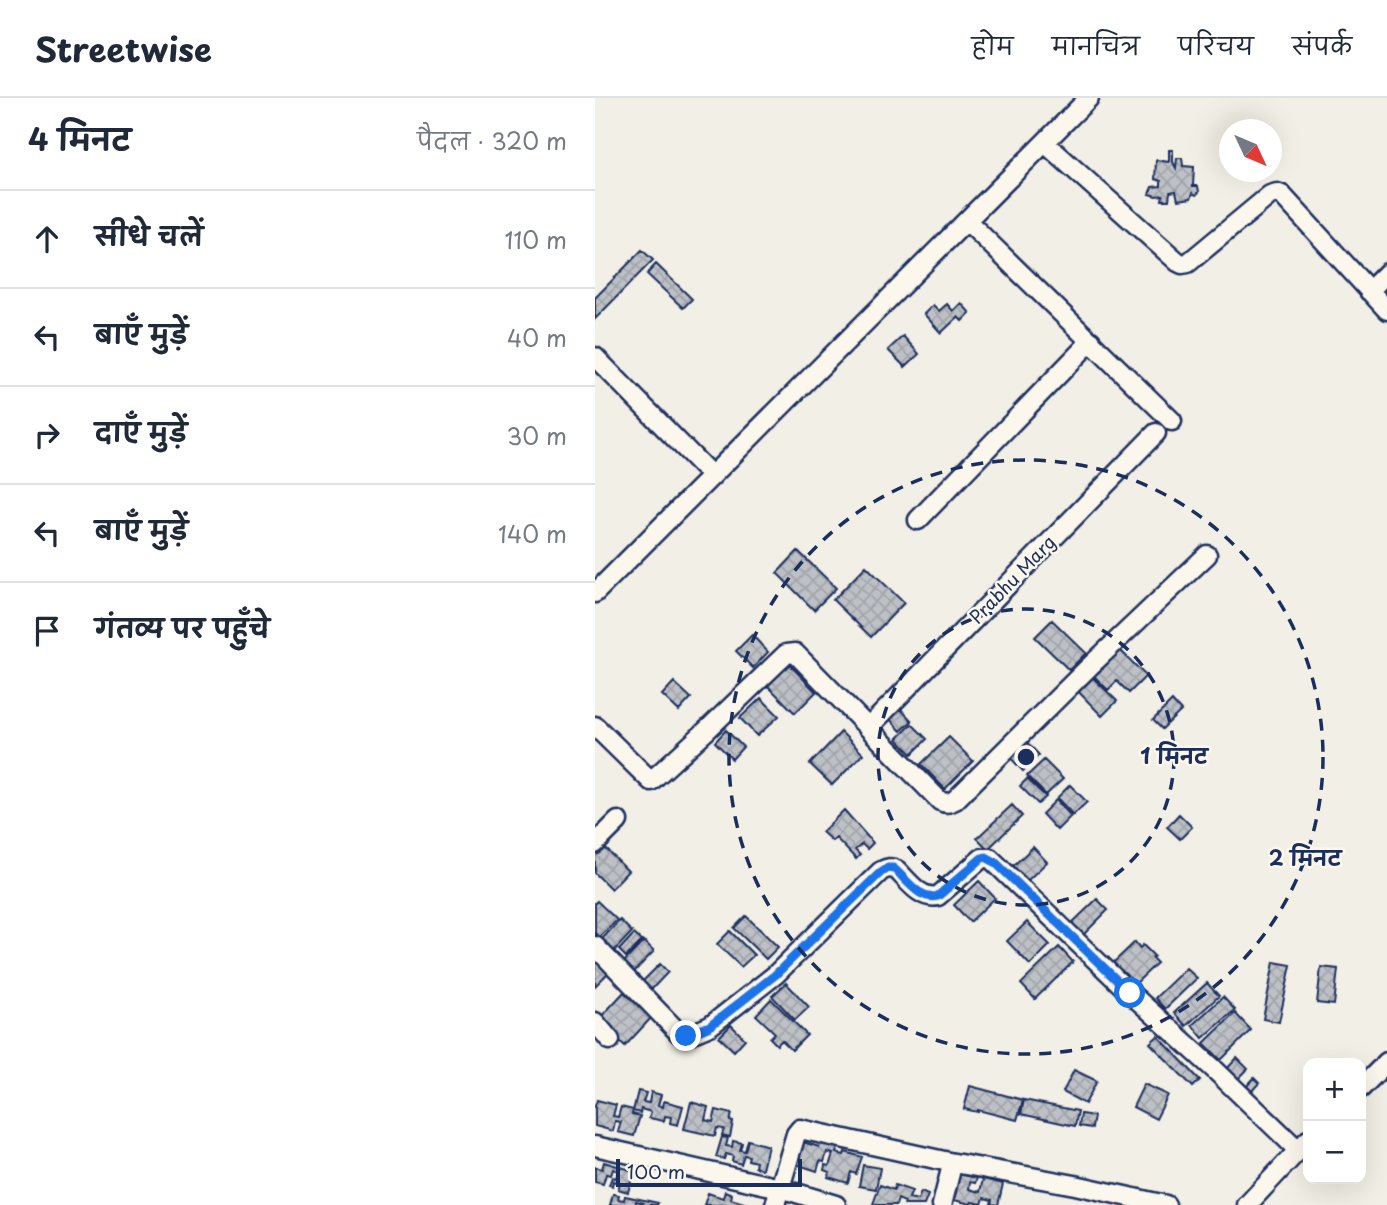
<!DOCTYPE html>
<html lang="hi">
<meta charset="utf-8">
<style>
body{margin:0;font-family:"Playpen Sans","Playpen Sans Deva",sans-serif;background:#f2f2f3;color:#1f2937}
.controls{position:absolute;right:21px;bottom:21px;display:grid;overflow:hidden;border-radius:14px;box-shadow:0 7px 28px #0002}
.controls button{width:63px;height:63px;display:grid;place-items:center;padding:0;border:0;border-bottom:2px solid #e0e1e3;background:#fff;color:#1f2937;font:35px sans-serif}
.compass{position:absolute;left:624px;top:21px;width:63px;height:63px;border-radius:50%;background:#fff;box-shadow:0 7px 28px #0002;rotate:134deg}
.scale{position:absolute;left:21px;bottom:18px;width:186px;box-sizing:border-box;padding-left:7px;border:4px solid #1b2f5e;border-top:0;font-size:19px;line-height:24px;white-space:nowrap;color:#1b2f5e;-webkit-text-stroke:5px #fbf7ec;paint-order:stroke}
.stop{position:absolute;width:21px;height:21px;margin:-16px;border:5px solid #1a73e8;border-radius:50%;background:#fff}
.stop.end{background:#1a73e8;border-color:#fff;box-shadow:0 2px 7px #0008}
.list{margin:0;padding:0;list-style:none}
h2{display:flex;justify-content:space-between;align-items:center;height:91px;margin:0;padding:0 28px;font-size:30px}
h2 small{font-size:23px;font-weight:400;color:#747a83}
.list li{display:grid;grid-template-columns:46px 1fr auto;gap:21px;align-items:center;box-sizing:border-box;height:98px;padding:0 28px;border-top:2px solid #e0e1e3}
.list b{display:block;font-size:26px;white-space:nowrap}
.list em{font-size:23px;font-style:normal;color:#747a83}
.icon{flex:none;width:38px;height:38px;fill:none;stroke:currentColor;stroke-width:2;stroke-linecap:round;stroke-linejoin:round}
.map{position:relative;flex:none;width:792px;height:1107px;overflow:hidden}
header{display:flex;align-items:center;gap:42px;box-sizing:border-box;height:98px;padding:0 35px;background:#fff;border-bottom:2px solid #e0e1e3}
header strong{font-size:33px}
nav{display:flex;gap:38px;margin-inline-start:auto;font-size:24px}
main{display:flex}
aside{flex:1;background:#fff}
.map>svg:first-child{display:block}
.building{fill:url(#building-cross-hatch);stroke:#1b2f5e;stroke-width:2}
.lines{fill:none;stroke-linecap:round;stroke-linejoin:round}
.minor-casing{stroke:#1b2f5e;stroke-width:23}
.minor{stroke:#fbf7ec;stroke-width:18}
.route{stroke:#1a73e8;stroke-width:9}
.ring{fill:none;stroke:#1b2f5e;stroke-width:3.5;stroke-dasharray:12 9}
.labels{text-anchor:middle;stroke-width:5;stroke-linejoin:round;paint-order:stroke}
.street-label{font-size:18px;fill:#1b2f5e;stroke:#fbf7ec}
.centre{fill:#1b2f5e;stroke:#fbf7ec;stroke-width:3.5}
.ring-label{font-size:21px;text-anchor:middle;font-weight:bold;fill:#1b2f5e;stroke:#fbf7ec;stroke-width:5;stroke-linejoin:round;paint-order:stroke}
</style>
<header>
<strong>Streetwise</strong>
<nav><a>होम</a><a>मानचित्र</a><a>परिचय</a><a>संपर्क</a></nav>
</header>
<main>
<aside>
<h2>4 मिनट<small>पैदल · 320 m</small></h2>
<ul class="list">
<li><svg class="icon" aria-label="ahead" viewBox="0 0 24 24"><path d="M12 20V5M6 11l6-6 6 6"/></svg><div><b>सीधे चलें</b></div><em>110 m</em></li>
<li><svg class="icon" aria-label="left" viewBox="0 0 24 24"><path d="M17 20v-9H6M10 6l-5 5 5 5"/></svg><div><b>बाएँ मुड़ें</b></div><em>40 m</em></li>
<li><svg class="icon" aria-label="right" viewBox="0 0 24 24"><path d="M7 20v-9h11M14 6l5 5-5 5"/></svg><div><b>दाएँ मुड़ें</b></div><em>30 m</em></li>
<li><svg class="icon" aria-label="left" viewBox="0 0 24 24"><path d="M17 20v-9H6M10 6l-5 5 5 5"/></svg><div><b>बाएँ मुड़ें</b></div><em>140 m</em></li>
<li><svg class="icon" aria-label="arrive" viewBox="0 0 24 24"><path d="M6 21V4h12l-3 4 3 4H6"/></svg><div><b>गंतव्य पर पहुँचे</b></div></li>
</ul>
</aside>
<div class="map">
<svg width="792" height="1107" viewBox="0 0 792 1107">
<defs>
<pattern id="building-cross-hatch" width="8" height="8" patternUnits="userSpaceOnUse" patternTransform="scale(1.75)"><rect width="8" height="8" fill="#bdc0c4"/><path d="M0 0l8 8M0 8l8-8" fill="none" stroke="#a2a5ab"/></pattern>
</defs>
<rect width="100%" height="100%" fill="#f2efe6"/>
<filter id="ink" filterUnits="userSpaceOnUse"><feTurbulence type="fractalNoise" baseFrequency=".0143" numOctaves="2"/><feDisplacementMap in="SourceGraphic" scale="14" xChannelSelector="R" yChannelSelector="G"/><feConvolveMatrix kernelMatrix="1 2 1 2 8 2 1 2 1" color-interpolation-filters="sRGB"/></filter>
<g filter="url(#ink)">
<!-- building -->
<path class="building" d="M574,52H578V64L581,70L582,60H587L588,68L599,69L598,88H603L604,94L601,97L598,95L596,100L583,102L581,93L575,94L574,102H567L568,97L561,98L554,96L557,89L566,88V83L560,81L561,62L574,64Z
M47,152L58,162L0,221V200Z
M61,166L97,201L88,210L52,176Z
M366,205L375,215L367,223L363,219L346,235L329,216L338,207L344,213L352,206L358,213Z
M308,238L324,256L310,269L293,252Z
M203,453L241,490L219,512L182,475Z
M271,468L309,505L276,539L238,502Z
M457,522L491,555L474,572L440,539Z
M157,537L173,554L158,570L141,553Z
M519,546L551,578L534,595L522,583L513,592L493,572Z
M190,562L221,594L200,615L168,583Z
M491,573L522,603L507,618L477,587Z
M79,584L96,600L84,613L67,597Z
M166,600L184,618L162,638L145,620Z
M577,603L586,613L567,631L558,622Z
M302,607L317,623L306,633L291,617Z
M317,626L332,641L317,656L302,641Z
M131,632L148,649L137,661L120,644Z
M246,634L268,656L237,687L215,666Z
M354,639L378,663L350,691L326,666Z
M427,639L444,657L428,673L411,655Z
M449,662L468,681L451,697L432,678Z
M432,681L451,699L443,706L425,688Z
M475,687L492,704L478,717L462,700Z
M461,702L476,718L462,732L447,716Z
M417,707L427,718L393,751L382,740Z
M249,712L278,745L272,751L267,746L260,752L265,757L261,761L241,740L237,743L227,734Z
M584,716L597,729L585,741L572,729Z
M7,747L33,773L16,791L0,775V755Z
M438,749L452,764L431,784L416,770Z
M384,783L400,800L375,824L359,807Z
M502,801L513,812L487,838L476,826Z
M2,803L22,822L5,839L0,835V805Z
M151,818L183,849L171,861L139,830Z
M25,822L37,834L19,853L7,841Z
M432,824L455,847L435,867L412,843Z
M135,833L159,857L146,869L122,846Z
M39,836L47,843L31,859L24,852Z
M49,843L59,853L38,875L28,865Z
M540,844L545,850L548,847L559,858L557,860L562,865L539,887L518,865Z
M464,849L478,864L440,901L426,886Z
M4,858L17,871L0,888V862Z
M679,864L696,867L684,924L668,921Z
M65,866L73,874L54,894L45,886Z
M726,869L743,871L739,907L722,905Z
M591,870L602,880L570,911L560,900Z
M191,885L214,909L200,922L177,898Z
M612,885L624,898L591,928L579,915Z
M29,894L56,920L30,948L3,922Z
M628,899L640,912L608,940L597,927Z
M176,901L212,937L197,952L187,942L182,947L175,940L180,935L161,917Z
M640,915L656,932L626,962L609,945Z
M136,927L150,941L139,953L124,939Z
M563,938L605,982L598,989L555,945Z
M642,960L653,971L640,984L629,974Z
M479,972L502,983L490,1006L468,994Z
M659,980L664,985L656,994L651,989Z
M549,986L573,997L561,1021L538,1009Z
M375,988L428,1002L422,1022L383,1012V1014L369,1011Z
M43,993L51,995L48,1004L54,1005L56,994L66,997L63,1007L68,1009L69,1003L88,1008L83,1027L75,1025L76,1019L70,1018L69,1023L54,1020L56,1014L46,1011L45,1015L38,1013Z
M2,1002L21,1007L18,1018L23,1019L26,1009L38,1012L37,1016L45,1018L39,1038L23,1034L26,1024L20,1023L18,1033L0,1028V1008Z
M429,1002L483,1013L480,1028L426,1016Z
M96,1004L113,1009L110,1022L118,1024L121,1012L137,1016L135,1023L138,1024L135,1039L127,1037L129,1031L122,1030L120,1038L89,1031Z
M486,1016L499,1018L497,1030L484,1028Z
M127,1039L133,1040L131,1048L137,1049L138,1043L147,1045L145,1052L150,1053L153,1042L173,1048L167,1071L160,1069L161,1064L153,1062L154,1058L149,1057L146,1066L137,1063L138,1058L131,1056L129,1061L121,1059Z
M226,1043L244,1048L241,1055L249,1057L250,1054L267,1059L261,1076L256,1074L253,1085L233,1079L235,1074L229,1072L230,1067L234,1068L238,1056L232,1054L229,1064L225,1063L222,1073L201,1066L208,1044L224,1049Z
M9,1064L39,1073L33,1094L23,1091L25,1085L18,1083L17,1088L14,1087L17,1079L21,1080L23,1073L18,1071L16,1077L11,1076L8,1086L0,1084V1069L7,1071Z
M268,1067L285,1070L281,1091L264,1088Z
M362,1075L382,1080L380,1085L375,1084L374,1091L385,1094L388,1081L408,1086L403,1107L396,1106L397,1102L389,1100L387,1106L377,1104L376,1106L355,1101Z
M285,1087L299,1092L300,1087L317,1093L314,1100L323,1102L326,1094L333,1097L329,1107H309L310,1104L303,1101L301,1107H282L278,1106Z
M130,1093L137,1096L136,1101L155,1107H109L113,1095L128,1100Z
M18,1096L24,1097L23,1101L29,1102L30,1098L63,1105L62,1107H47L48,1105L41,1103V1107H15Z"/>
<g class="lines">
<defs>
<path id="minor" d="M450,45L583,164L587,166L593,165L675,97L682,95L687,97L792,212
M372,123L577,323
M774,193L792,175
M0,259L117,378
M323,422L496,243
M0,495L494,0
M0,628L56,683L112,632L191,556L200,555L345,703C351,706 354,705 360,702L494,569L612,457
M274,629L561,335
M0,746L23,723
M0,848L84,935L91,938L115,928L180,877L286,773C292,770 296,769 302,772C313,783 326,802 343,798L387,760H395L535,895L619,971L703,1052
M0,924L15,942
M766,990L792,964
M0,1048L185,1090L180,1107
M354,1064L480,1087L571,1107
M241,1107L185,1090L201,1036L205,1031L354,1064L356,1071L347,1107
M652,1107L713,1042"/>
</defs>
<!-- minor casing -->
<use href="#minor" class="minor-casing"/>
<!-- minor -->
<use href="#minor" class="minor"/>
</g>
</g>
<g class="lines" filter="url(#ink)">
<!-- route -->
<path class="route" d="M91,938L115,928L180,877L286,774L292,770H298C311,780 324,803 343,798L387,760L391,759L400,764L535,895"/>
</g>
<!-- distance rings -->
<g class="ring">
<circle cx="431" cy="659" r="148"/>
<circle cx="431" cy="659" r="297"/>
</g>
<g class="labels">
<!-- street labels -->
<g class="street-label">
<text transform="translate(418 482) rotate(-46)" y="6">Prabhu Marg</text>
</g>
</g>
<circle cx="431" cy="659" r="10" class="centre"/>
<g class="ring-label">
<text x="579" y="666">1 मिनट</text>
<text x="710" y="768">2 मिनट</text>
</g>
</svg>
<div class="controls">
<button>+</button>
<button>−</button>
</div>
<svg class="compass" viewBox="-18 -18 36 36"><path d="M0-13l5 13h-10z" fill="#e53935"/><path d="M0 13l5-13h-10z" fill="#747a83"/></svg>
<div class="scale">100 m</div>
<div class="stop" style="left:535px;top:895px"></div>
<div class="stop end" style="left:91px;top:938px"></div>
</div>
</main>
